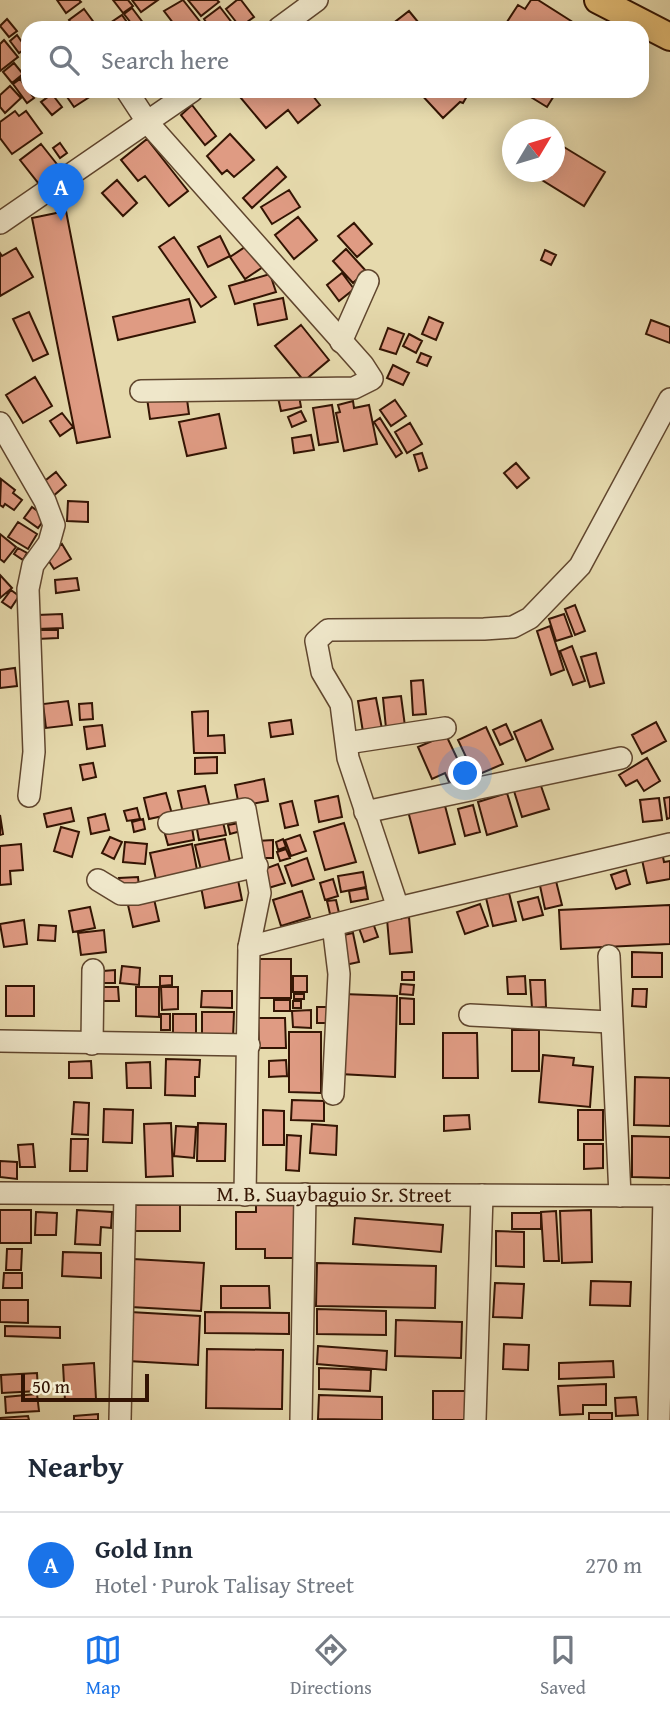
<!DOCTYPE html>
<meta charset="utf-8">
<style>
body{margin:0;font-family:"Gentium Book Plus",serif;background:#f2f2f3;color:#1f2937}
.compass{position:absolute;left:502px;top:119px;width:63px;height:63px;border-radius:50%;background:#fff;box-shadow:0 4px 18px #0003;rotate:52deg}
.scale{position:absolute;left:21px;bottom:18px;width:128px;box-sizing:border-box;padding-left:7px;border:4px solid #331403;border-top:0;font-size:19px;line-height:24px;white-space:nowrap;color:#331403;-webkit-text-stroke:5px #efe7ca;paint-order:stroke}
.you{position:absolute;left:466px;top:774px;width:24px;height:24px;margin:-18px;border:5px solid #fff;border-radius:50%;background:#1a73e8;box-shadow:0 0 0 10px #1a73e833}
.badge{display:grid;place-items:center;width:46px;height:46px;border-radius:50%;background:#1a73e8;color:#fff;font-size:23px;font-weight:700}
.pin{position:absolute;translate:-50% -58px;filter:drop-shadow(0 2px 4px #0008)}
.pin::after{content:'';position:absolute;top:37px;width:24px;height:21px;background:inherit;clip-path:polygon(0 0,100% 0,50% 100%)}
.list{margin:0;padding:0;list-style:none}
h2{display:flex;justify-content:space-between;align-items:center;height:91px;margin:0;padding:0 28px;font-size:30px}
h2 small{font-size:23px;font-weight:400;color:#747a83}
.list li{display:grid;grid-template-columns:46px 1fr auto;gap:21px;align-items:center;box-sizing:border-box;height:105px;padding:0 28px;border-top:2px solid #e0e1e3}
.list b{display:block;font-size:26px;white-space:nowrap}
.list p{margin:0;font-size:23px;white-space:nowrap;color:#747a83}
.list em{font-size:23px;font-style:normal;color:#747a83}
.icon{flex:none;width:38px;height:38px;fill:none;stroke:currentColor;stroke-width:2;stroke-linecap:round;stroke-linejoin:round}
.map{position:relative;flex:none;width:670px;height:1420px;overflow:hidden}
.search{position:absolute;background:#fff;box-shadow:0 4px 18px #0003;left:21px;right:21px;top:21px;height:77px;display:flex;align-items:center;gap:18px;box-sizing:border-box;padding:0 24px;border-radius:21px;color:#747a83;font-size:26px}
.sheet{height:196px;background:#fff}
nav{display:flex;justify-content:space-around;align-items:center;box-sizing:border-box;height:98px;border-top:2px solid #e0e1e3;background:#fff;font-size:19px;color:#747a83}
nav a{display:grid;justify-items:center;gap:4px}
nav .on{color:#1a73e8}
.map>svg:first-child{display:block}
.building{fill:#df9b83;stroke:#331403;stroke-width:2}
.lines{fill:none;stroke-linecap:round;stroke-linejoin:round}
.minor-casing{stroke:#60462e;stroke-width:24}
.major-casing{stroke:#331403;stroke-width:30}
.minor{stroke:#efe7ca;stroke-width:21}
.major{stroke:#e3bd76;stroke-width:26}
.labels{text-anchor:middle;stroke-width:7;stroke-linejoin:round;paint-order:stroke}
.street-label{font-size:21px;fill:#331403;stroke:#efe7ca}
</style>
<div class="map">
<svg width="670" height="1420" viewBox="0 0 670 1420">
<rect width="100%" height="100%" fill="#e6daad"/>
<filter id="stains"><feTurbulence type="fractalNoise" baseFrequency=".00286" numOctaves="4"/><feColorMatrix values="0 0 0 0 .2 0 0 0 0 .09 0 0 0 0 .02 0 0 0 .5 -.17"/></filter>
<radialGradient id="worn" r=".72"><stop offset=".6" stop-color="#630" stop-opacity="0"/><stop offset="1" stop-color="#630" stop-opacity=".3"/></radialGradient>
<!-- building -->
<path class="building" d="M57,0H79L81,2L66,13Z
M113,0H128L133,6L123,13Z
M132,0H158L141,12Z
M183,0L205,28H177L164,11Z
M188,0H217L219,2L201,16Z
M237,0H241L254,17L240,27L226,9Z
M531,0H538L579,26L503,28L518,5L525,9Z
M220,7L236,28H210L204,19Z
M132,8L147,28H135L124,14Z
M84,9L98,28H75L69,20Z
M409,11L423,28H387Z
M122,15L131,28H109L107,25Z
M7,19L17,31L9,37L0,26Z
M17,35L26,48L19,53L10,41Z
M4,40L18,57L0,71V44Z
M14,63L23,74L12,83L3,72Z
M28,73V88L21,78Z
M20,79L34,98L27,103L13,84Z
M10,86L21,98L5,113L0,107V95Z
M69,91H87L91,96L74,107L65,94Z
M235,91H309L320,105L298,123L288,110L266,128Z
M418,91H470L463,103L460,102L443,118Z
M521,91H557L547,107Z
M52,94L62,107L52,115L41,102Z
M192,105L216,136L205,145L181,115Z
M15,111L19,116L26,111L42,133L12,154L0,138V122Z
M230,134L254,160L234,177L227,170L222,174L207,156Z
M147,139L188,191L169,206L145,176L138,181L121,160Z
M554,141L605,172L584,206L529,172H554Z
M60,143L67,153L60,158L53,148Z
M41,144L60,168L39,184L20,160Z
M277,167L286,177L252,208L243,198Z
M117,180L137,203L123,216L102,193Z
M289,190L300,207L272,224L261,207Z
M66,211L110,437L77,443L32,218Z
M298,217L317,240L294,259L275,235Z
M354,223L372,244L357,257L338,236Z
M220,236L230,256L208,267L198,247Z
M174,237L216,297L201,307L159,247Z
M248,245L263,267L245,279L230,257Z
M16,248L33,277L0,296V253L2,256Z
M346,249L366,271L353,283L333,261Z
M545,250L556,255L551,265L541,260Z
M342,273L354,289L339,301L327,285Z
M270,274L276,292L235,304L229,286Z
M283,298L287,319L258,325L254,304Z
M189,299L195,322L118,340L113,317Z
M29,312L48,354L33,361L13,319Z
M429,317L443,323L436,340L422,334Z
M651,320L670,327V343L646,334Z
M301,325L329,360L304,381L275,346Z
M388,328L404,334L396,354L380,349Z
M409,334L422,341L416,353L403,346Z
M421,353L431,357L427,366L417,362Z
M393,365L409,373L403,385L387,378Z
M35,377L52,406L23,423L6,395Z
M298,390L301,407L281,411L277,393Z
M186,392L189,414L150,419L147,398Z
M395,400L406,416L391,426L380,410Z
M353,401L354,408L369,405L377,444L344,451L336,413L340,412L338,405Z
M332,405L338,442L319,445L313,408Z
M301,411L306,421L292,427L288,417Z
M62,413L73,427L60,436L50,421Z
M219,414L226,448L187,456L179,422Z
M380,418L402,453L396,457L374,422Z
M410,423L422,444L407,453L395,432Z
M311,435L314,450L294,453L292,438Z
M422,453L427,468L419,471L414,455Z
M516,463L529,478L517,488L504,473Z
M56,472L66,485L52,497L41,484Z
M1,479L15,490L13,493L22,500L14,510L5,504L3,507L0,505Z
M68,501L88,502V522L67,521Z
M32,507L46,517L38,528L24,518Z
M18,522L37,534L28,549L8,537Z
M0,534L16,547L4,562L0,559Z
M62,544L71,559L54,569L45,555Z
M18,548L27,553L23,560L14,554Z
M0,575L12,588L0,598Z
M77,578L79,590L56,593L55,580Z
M11,590L19,596L11,608L2,602Z
M575,605L585,631L575,635L565,609Z
M62,614L63,628L37,629V615Z
M564,614L572,636L556,641L549,619Z
M550,626L564,670L551,675L537,631Z
M36,630H58V638L37,639Z
M572,646L585,681L573,685L560,651Z
M596,653L604,683L590,687L581,657Z
M15,668L17,686L0,688V670Z
M423,680L426,714L413,715L411,681Z
M401,696L405,726L386,728L383,698Z
M376,698L382,729L363,732L358,701Z
M68,701L72,725L46,728L43,704Z
M92,703L93,719L80,720L79,704Z
M208,711V736L224,735L225,753H194L192,712Z
M291,720L293,734L271,737L269,723Z
M541,720L553,749L526,761L514,732Z
M656,722L666,741L642,754L632,735Z
M506,724L513,739L500,745L493,730Z
M102,725L105,746L87,749L84,727Z
M486,727L503,764L475,776L458,740Z
M446,735L465,775L449,782L445,773L432,779L418,747Z
M217,757V773L195,774V758Z
M647,758L660,781L644,791L637,780L626,786L619,775Z
M93,763L96,777L83,780L80,765Z
M264,779L268,801L239,806L235,785Z
M540,783L549,809L522,817L514,791Z
M205,786L210,808L183,813L178,791Z
M166,793L172,814L149,819L144,798Z
M507,793L517,826L487,835L478,802Z
M338,796L342,817L319,822L315,801Z
M670,797V818L667,819L664,798Z
M659,798L662,820L643,822L640,800Z
M292,801L298,825L285,828L280,804Z
M444,802L455,844L419,853L408,811Z
M473,805L480,832L465,836L458,809Z
M71,808L74,821L47,827L44,814Z
M137,808L140,819L127,821L124,811Z
M105,814L109,830L91,834L88,818Z
M0,815L3,834L0,835Z
M222,818L226,835L199,840L196,824Z
M143,819L145,829L134,832L132,822Z
M239,823L241,831L230,834L228,825Z
M344,823L356,862L325,870L314,832Z
M61,827L79,832L72,857L54,851Z
M192,828L194,840L168,845L165,834Z
M300,835L306,851L291,856L285,840Z
M110,837L122,842L114,859L102,853Z
M225,839L231,867L202,874L195,845Z
M283,839L286,847L278,850L276,842Z
M273,840V858H257V841Z
M125,842L147,844L145,864L123,862Z
M21,844L23,870L10,871L11,884L0,885V846Z
M192,844L198,875L157,884L150,853Z
M286,849L290,858L280,861L277,852Z
M662,852L664,862L670,861V879L647,883L641,855Z
M307,858L314,879L292,886L285,866Z
M278,864L285,883L265,889L259,871Z
M626,870L630,884L616,889L611,875Z
M363,872L366,887L341,892L338,876Z
M138,877L139,887L120,888L119,878Z
M555,877L562,905L545,909L539,881Z
M333,879L338,896L325,900L320,883Z
M238,880L242,900L205,908L201,887Z
M366,888L368,899L351,902L349,891Z
M302,891L310,917L281,926L273,900Z
M509,893L516,921L493,926L486,898Z
M538,897L543,915L523,920L518,902Z
M154,899L159,921L133,927L128,905Z
M336,900L339,913L330,914L327,901Z
M480,904L488,926L465,934L457,912Z
M670,905V944L561,949L559,910Z
M90,907L95,928L73,932L69,911Z
M409,917L412,952L390,954L387,919Z
M24,920L27,944L4,947L0,924Z
M373,923L378,937L364,942L359,928Z
M39,925L56,926L55,941L38,940Z
M104,930L106,952L81,955L78,933Z
M353,933L359,962L345,965L339,936Z
M632,952L662,953V977H632Z
M256,959H291V998H257Z
M122,966L140,968L139,985L120,983Z
M115,970V983H103V971Z
M402,972H414V980H402Z
M160,976H172V985L160,986Z
M293,976H307V992H293Z
M525,976L526,994H508L507,977Z
M530,980H545L546,1007L532,1008Z
M401,984L414,985L413,995L400,994Z
M6,986H34V1016H6Z
M100,987H118L119,1001H101Z
M136,987H159V1017L136,1016Z
M161,987H178V1009L162,1010Z
M633,989H647L646,1007L632,1006Z
M202,991H232V1008L201,1007Z
M294,994H304V999H294Z
M343,994L397,996L395,1077L340,1074Z
M400,998L414,999V1024H400Z
M274,1000H290V1011H274Z
M293,1001H301V1008H293Z
M317,1007H330V1023H317Z
M311,1010V1028L293,1027L292,1011Z
M202,1012H234L233,1038L202,1037Z
M161,1014H170V1030H161Z
M173,1014H196V1035L173,1034Z
M258,1018H285L286,1048H259Z
M512,1030H539V1071H512Z
M289,1032H321V1093L289,1092Z
M443,1033H477L478,1078H443Z
M543,1055L574,1058L573,1065L593,1067L590,1107L539,1102Z
M166,1059L200,1060L199,1077H195V1096L165,1095Z
M286,1060L287,1076L269,1077V1061Z
M91,1061L92,1078H69V1062Z
M150,1062L151,1088H127L126,1063Z
M635,1077L670,1078V1126L634,1125Z
M292,1100L324,1101V1121L291,1120Z
M74,1102L89,1103L88,1135L72,1134Z
M104,1109L133,1110L132,1143L103,1142Z
M263,1110L284,1111V1145H263Z
M578,1110H603V1140H578Z
M469,1115L470,1129L444,1131V1116Z
M171,1123L173,1176L146,1177L144,1124Z
M198,1123L226,1124L225,1161H197Z
M312,1124L337,1126L336,1155L310,1153Z
M176,1126L196,1127L194,1158L174,1156Z
M287,1135L301,1136L299,1171L286,1170Z
M632,1136L670,1137V1178L632,1177Z
M71,1139H88L87,1171H70Z
M33,1144L35,1167H20L18,1145Z
M584,1144H603V1168L584,1169Z
M0,1161L17,1162V1179L0,1177Z
M256,1202H294V1258H265V1249H236V1212H256Z
M135,1205H180V1231H135Z
M0,1210H31V1243H0Z
M77,1210L112,1212L111,1228L101,1227L100,1245L75,1244Z
M591,1210L592,1262L562,1263L560,1211Z
M556,1211L559,1261H544L541,1212Z
M36,1212L57,1213L56,1235H35Z
M512,1213H541V1229H512Z
M355,1218L443,1225L441,1252L353,1244Z
M496,1231L524,1232V1267L496,1266Z
M7,1249H22L21,1270H6Z
M63,1252L101,1253V1278L62,1276Z
M133,1259L204,1263L201,1311L131,1307Z
M317,1263L436,1266L435,1308L316,1306Z
M4,1273H22V1288H3Z
M591,1281L631,1282L630,1306L590,1305Z
M495,1283L524,1284L522,1318L493,1317Z
M221,1286H269L270,1308H221Z
M0,1300H28V1323L0,1322Z
M317,1309L386,1311V1335L317,1334Z
M130,1312L200,1316L198,1365L128,1361Z
M205,1312L289,1313V1334L205,1333Z
M396,1320L462,1322L461,1358L395,1356Z
M5,1326L60,1327V1338L5,1336Z
M504,1344L529,1345L528,1370L503,1369Z
M318,1346L387,1351L386,1370L317,1364Z
M207,1349L283,1350L282,1409L206,1408Z
M613,1361L614,1377L559,1379V1363Z
M94,1363L96,1399L65,1401L63,1365Z
M319,1368L371,1370L370,1391L319,1389Z
M37,1373L38,1391L2,1393L1,1375Z
M606,1384V1405H583V1414L560,1415L558,1386Z
M433,1391H465V1420H433Z
M37,1394L39,1411L6,1413L5,1397Z
M319,1395L382,1397V1420L318,1419Z
M636,1397L638,1415L616,1416L615,1398Z
M589,1413H612V1420H589Z
M98,1414V1420H74V1416Z
M28,1416L29,1420H0V1418Z"/>
<g class="lines">
<defs>
<g id="minor">
<path d="M279,28L317,0"/>
<path d="M127,91L148,123L363,365L372,379L354,388L141,391"/>
<path d="M0,223L192,91"/>
<path d="M341,342L368,281"/>
<path d="M0,423L45,501L54,525L49,543L33,565L28,589L34,752L29,796"/>
<path d="M347,743L445,728"/>
<path d="M365,812L621,758"/>
<path d="M169,823L245,809L260,893L249,947L245,1195"/>
<path d="M98,880L121,894H137L257,866"/>
<path d="M398,908L348,758L341,704L322,672L316,641L328,630L484,629L513,627L530,618L580,566L670,399"/>
<path d="M333,925L339,974L333,1094"/>
<path d="M249,947L398,908L670,844"/>
<path d="M609,956L620,1196"/>
<path d="M470,1015L610,1022"/>
<path d="M0,1041L249,1045"/>
<path d="M92,1044L93,970"/>
<path id="s1" d="M0,1193L670,1196"/>
<path d="M120,1420L125,1195"/>
<path d="M301,1420L305,1194"/>
<path d="M475,1420L482,1195"/>
<path d="M659,1420L664,1196"/>
</g>
<path id="major" d="M598,0L670,37"/>
</defs>
<!-- minor casing -->
<use href="#minor" class="minor-casing"/>
<!-- major casing -->
<use href="#major" class="major-casing"/>
<!-- minor -->
<use href="#minor" class="minor"/>
<!-- major -->
<use href="#major" class="major"/>
</g>
<g class="labels">
<!-- street labels -->
<g class="street-label">
<text dy="7" stroke="none"><textPath href="#s1" startOffset="334">M. B. Suaybaguio Sr. Street</textPath></text>
</g>
</g>
<rect width="100%" height="100%" filter="url(#stains)"/>
<rect width="100%" height="100%" fill="url(#worn)"/>
</svg>
<svg class="compass" viewBox="-18 -18 36 36"><path d="M0-13l5 13h-10z" fill="#e53935"/><path d="M0 13l5-13h-10z" fill="#747a83"/></svg>
<div class="scale">50 m</div>
<div class="you"></div>
<div class="pin badge" style="left:61px;top:221px">A</div>
<div class="search"><svg class="icon" aria-label="search" viewBox="0 0 24 24"><circle cx="10" cy="10" r="6"/><path d="M15 15l6 6"/></svg>Search here</div>
</div>
<section class="sheet">
<h2>Nearby<small></small></h2>
<ul class="list">
<li><span class="badge">A</span><div><b>Gold Inn</b><p>Hotel · Purok Talisay Street</p></div><em>270 m</em></li>
</ul>
</section>
<nav>
<a class="on"><svg class="icon" aria-label="map" viewBox="0 0 24 24"><path d="M3 6l6-2 6 2 6-2v14l-6 2-6-2-6 2zM9 4v14M15 6v14"/></svg>Map</a>
<a><svg class="icon" aria-label="directions" viewBox="0 0 24 24"><path d="M12 3l9 9-9 9-9-9zM9 14v-3h6M13 9l2 2-2 2"/></svg>Directions</a>
<a><svg class="icon" aria-label="saved" viewBox="0 0 24 24"><path d="M7 4h10v16l-5-4-5 4z"/></svg>Saved</a>
</nav>
